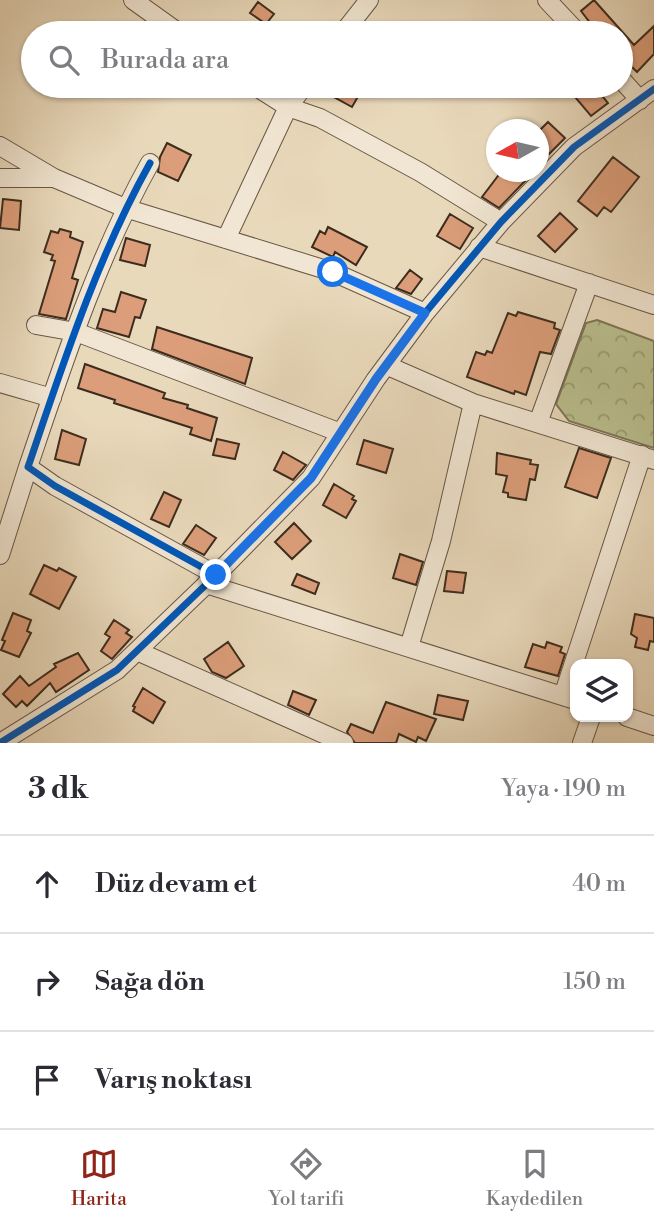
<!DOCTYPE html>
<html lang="tr">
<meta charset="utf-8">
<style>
body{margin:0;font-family:"Libre Bodoni",serif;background:#f7f7f7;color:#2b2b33}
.controls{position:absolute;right:21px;bottom:21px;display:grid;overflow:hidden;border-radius:14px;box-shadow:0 2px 5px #0004}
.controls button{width:63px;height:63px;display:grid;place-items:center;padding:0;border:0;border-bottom:2px solid #e1e1e2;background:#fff;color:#2b2b33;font:35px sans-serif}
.compass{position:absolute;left:486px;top:119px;width:63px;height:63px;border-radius:50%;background:#fff;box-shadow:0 2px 5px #0004;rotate:262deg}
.stop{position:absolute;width:21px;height:21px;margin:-16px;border:5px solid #1a73e8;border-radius:50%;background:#fff}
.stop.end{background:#1a73e8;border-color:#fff;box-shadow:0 2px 7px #0008}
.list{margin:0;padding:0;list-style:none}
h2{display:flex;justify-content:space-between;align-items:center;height:91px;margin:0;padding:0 28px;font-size:30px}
h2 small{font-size:23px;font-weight:400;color:#7c7c81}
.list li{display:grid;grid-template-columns:46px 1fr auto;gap:21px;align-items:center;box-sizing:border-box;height:98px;padding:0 28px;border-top:2px solid #e1e1e2}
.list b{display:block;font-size:26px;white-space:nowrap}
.list em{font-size:23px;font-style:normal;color:#7c7c81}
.icon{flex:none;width:38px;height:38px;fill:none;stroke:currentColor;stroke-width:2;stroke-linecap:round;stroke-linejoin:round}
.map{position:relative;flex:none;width:654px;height:743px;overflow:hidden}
.search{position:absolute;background:#fff;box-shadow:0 2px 5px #0004;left:21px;right:21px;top:21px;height:77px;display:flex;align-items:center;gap:18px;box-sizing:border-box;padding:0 24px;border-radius:38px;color:#7c7c81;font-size:26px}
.sheet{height:385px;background:#fff}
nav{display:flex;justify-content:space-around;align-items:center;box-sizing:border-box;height:98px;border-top:2px solid #e1e1e2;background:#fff;font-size:19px;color:#7c7c81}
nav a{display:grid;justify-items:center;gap:4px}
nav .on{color:#8f2418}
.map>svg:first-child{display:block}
.forest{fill:url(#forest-crowns);stroke:#7c7556;stroke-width:2}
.building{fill:#dc9e7a;stroke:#3d2c1e;stroke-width:2}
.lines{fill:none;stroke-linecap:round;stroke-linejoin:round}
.minor-casing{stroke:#685745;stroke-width:20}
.minor{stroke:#f1e6d3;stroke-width:18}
.cycleway-casing{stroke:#f1e6d3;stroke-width:11}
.cycleway{stroke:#0057b8;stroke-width:7}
.route{stroke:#1a73e8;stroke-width:9}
</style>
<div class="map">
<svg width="654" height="743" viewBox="0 0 654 743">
<defs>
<pattern id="forest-crowns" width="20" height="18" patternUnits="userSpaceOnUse" patternTransform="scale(1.75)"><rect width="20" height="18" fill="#babe8d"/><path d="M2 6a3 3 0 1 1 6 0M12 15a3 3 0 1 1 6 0" fill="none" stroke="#989b73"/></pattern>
</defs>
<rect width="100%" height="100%" fill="#e9d9bb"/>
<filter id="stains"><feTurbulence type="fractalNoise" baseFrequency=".00286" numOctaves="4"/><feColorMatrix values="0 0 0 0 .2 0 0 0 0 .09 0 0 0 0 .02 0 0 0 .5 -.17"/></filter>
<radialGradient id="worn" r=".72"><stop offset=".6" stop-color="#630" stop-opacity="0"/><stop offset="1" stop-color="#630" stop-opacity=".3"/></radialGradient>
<!-- forest -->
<path class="forest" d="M597,320L654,341V448L569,421L556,404L586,323Z"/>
<!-- building -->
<path class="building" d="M594,0L634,45L654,26V54L637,72L621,56V33H598L581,11Z
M258,2L274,14L266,24L250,13Z
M340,86L360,93L352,107L334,97Z
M590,86H594L608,103L591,116L575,97Z
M548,122L565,138L549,154L538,143V132Z
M167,143L191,155L178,181L158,172L160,157Z
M613,157L639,177L611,212L604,207L597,216L578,201Z
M501,172H515L525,181L499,208L482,197Z
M3,199L21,201L19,230L0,228Z
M560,213L577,229L555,252L538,236Z
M450,214L473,228L460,249L437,236Z
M328,227L367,247L356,265L335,252L333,257L312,247L320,231L325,234Z
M60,229L71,232L70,237L83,242L72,278L78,280L66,319L39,314L55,261L51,260L53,255L44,252L51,231L58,233Z
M126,238L150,245L145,266L120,260Z
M410,270L422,279L411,294L396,288Z
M121,292L146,300L140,318L135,317L129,337L97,328L103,309L115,312Z
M518,312L555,323L554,328L560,330L551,354L540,352L526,395L515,391L514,394L467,377L476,352L485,355L487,351L492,353L508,313L516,316Z
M157,327L252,358L245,384L152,349Z
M85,364L165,393L163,398L188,405L187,408L217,418L211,441L190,434L192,428L114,403L115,400L78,388Z
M62,430L86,439L79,465L55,459Z
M217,439L239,444L235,459L213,455Z
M364,440L393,449L386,473L357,464Z
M579,448L611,458L597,498L565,487Z
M283,452L306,465L293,480L274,470Z
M497,453L531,460L530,464L538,465L535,480L530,479L526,500L508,497V493L503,492L507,476L496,474Z
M334,484L354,496L352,499L356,501L346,518L323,505Z
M164,492L181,500L169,527L151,519Z
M294,523L311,541L292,559L275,542Z
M196,525L216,538L204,555L183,544Z
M400,554L423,562L416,585L393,578Z
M44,565L57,571L59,568L76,577L59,609L30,594Z
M447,571L466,573L463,593L444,591Z
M297,574L319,583L315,594L292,585Z
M13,613L31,620L27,631L31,633L19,657L1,650L5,641L2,640Z
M635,614L654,618V642L650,641L648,650L635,647L637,638L631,634Z
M114,620L129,630L126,633L132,637L112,659L101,651L110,637L105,634Z
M228,642L244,666L226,678L212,672L204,659Z
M547,642L562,647L560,652L565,654L558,676L525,667L533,644L545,648Z
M78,653L89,670L56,692L50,683L27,706L22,701L16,707L3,694L20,676L29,686L56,667L54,664Z
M143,688L165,702L153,723L133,711L135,707L133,706Z
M293,691L316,700L309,715L288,705Z
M438,695L468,701L463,720L434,714Z
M386,702L436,719L426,741L418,737L416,742L399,734L396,743H355L347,732L351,724L373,733Z"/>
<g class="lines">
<defs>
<path id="minor" d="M133,0L179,33
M547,0L578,33
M343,33L369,0
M621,79L640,100
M255,86L288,107L320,118L420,172L501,222
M0,146L54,178L125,208L333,272L425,313
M150,163C97,258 63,364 28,467L55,486L216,575
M0,178H52
M226,239L288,107L304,86
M479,247L654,305
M36,325L76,332L341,433
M388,366L473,403L654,460
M0,383L52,398
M538,423L589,283
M0,555L28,467
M206,584L575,700
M409,647L441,541L473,403
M137,651L344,743
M563,696L642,455
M627,717L654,726
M0,743L117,670L216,575L311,478L376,379L425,313L501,222L574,147L654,89
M582,743L591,717"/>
</defs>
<!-- minor casing -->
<use href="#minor" class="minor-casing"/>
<!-- minor -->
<use href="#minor" class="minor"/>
<defs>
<path id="cycleway" d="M150,163C97,258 63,364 28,467L55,486L216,575
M0,743L117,670L216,575L311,478L376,379L425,313L501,222L574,147L654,89"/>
</defs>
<!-- cycleway casing -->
<use href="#cycleway" class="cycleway-casing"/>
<!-- cycleway -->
<use href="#cycleway" class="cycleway"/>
</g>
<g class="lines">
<!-- route -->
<path class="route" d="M216,575L311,478L376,379L425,313L333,272"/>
</g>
<rect width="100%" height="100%" filter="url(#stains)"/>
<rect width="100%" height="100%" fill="url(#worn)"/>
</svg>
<div class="controls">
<button><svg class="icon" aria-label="layers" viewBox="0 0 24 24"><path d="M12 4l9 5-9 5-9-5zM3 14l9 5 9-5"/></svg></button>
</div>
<svg class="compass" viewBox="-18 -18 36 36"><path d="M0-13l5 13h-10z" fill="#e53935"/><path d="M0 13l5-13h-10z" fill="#7c7c81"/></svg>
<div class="stop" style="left:333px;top:272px"></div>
<div class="stop end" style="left:216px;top:575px"></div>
<div class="search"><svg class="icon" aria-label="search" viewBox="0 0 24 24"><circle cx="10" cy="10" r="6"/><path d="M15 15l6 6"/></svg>Burada ara</div>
</div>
<section class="sheet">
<h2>3 dk<small>Yaya · 190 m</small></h2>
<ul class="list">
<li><svg class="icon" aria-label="ahead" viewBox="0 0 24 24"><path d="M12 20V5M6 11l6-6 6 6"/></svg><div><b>Düz devam et</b></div><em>40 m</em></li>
<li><svg class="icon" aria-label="right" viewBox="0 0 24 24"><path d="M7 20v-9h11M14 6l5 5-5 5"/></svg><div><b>Sağa dön</b></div><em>150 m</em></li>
<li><svg class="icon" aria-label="arrive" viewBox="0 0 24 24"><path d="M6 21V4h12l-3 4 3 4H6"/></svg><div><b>Varış noktası</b></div></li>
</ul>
</section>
<nav>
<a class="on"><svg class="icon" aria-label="map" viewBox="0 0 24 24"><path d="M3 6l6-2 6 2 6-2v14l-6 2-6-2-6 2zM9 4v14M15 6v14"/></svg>Harita</a>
<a><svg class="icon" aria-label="directions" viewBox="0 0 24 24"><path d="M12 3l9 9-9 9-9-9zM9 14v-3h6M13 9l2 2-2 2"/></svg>Yol tarifi</a>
<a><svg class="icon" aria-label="saved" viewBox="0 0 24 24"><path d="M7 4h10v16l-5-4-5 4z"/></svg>Kaydedilen</a>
</nav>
